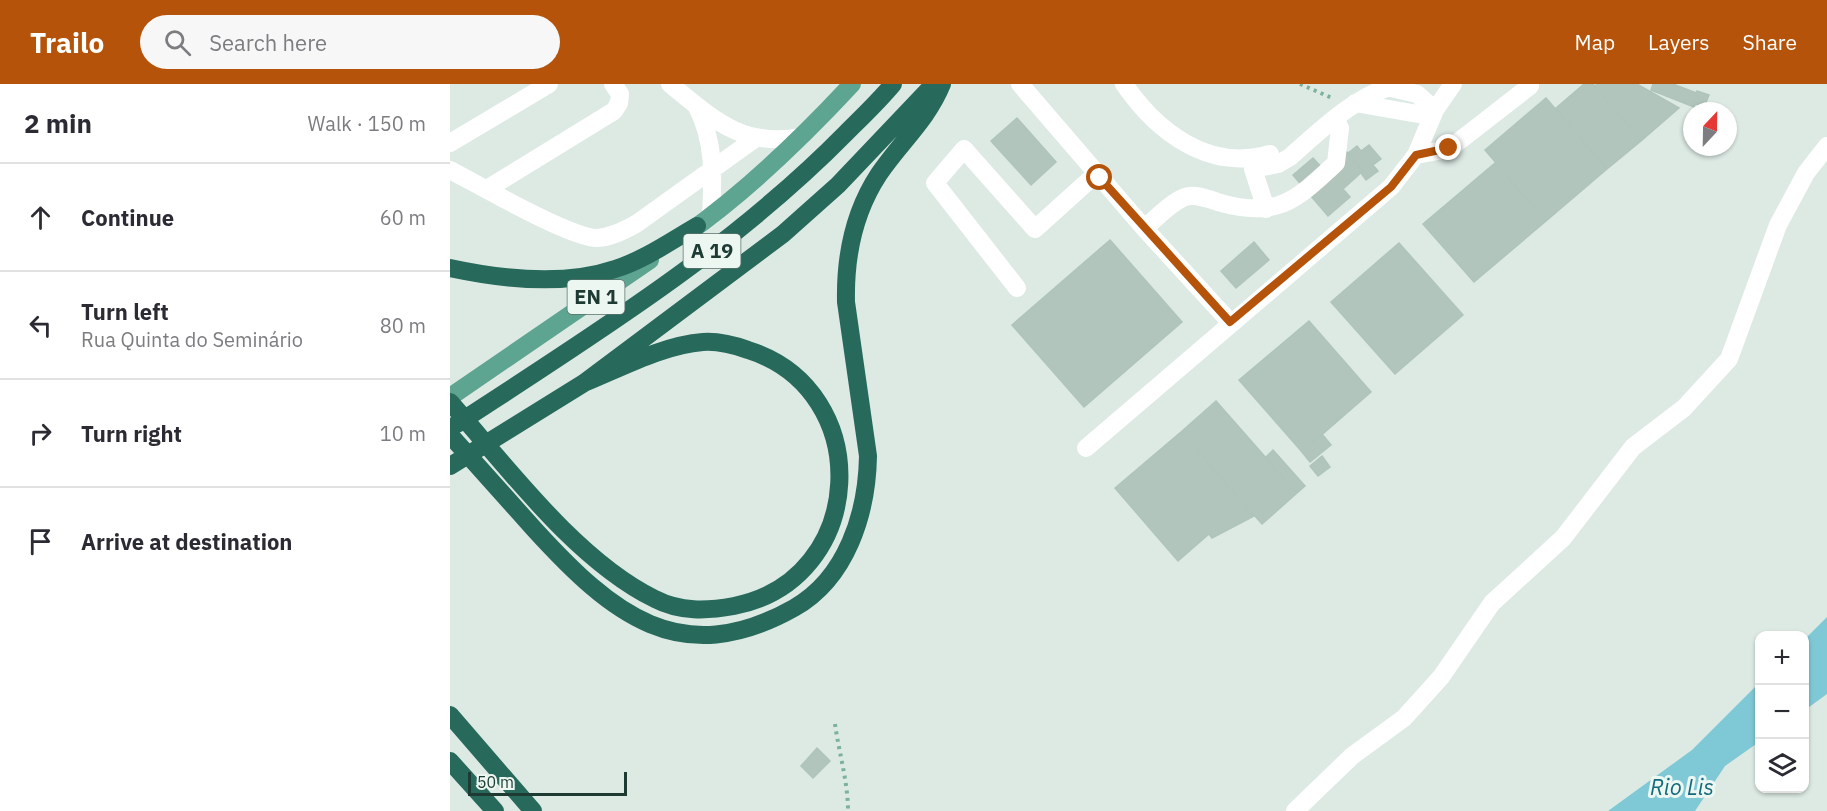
<!DOCTYPE html>
<meta charset="utf-8">
<style>
body{margin:0;font-family:"IBM Plex Sans",sans-serif;background:#f7f7f7;color:#2b2b33}
.controls{position:absolute;right:18px;bottom:18px;display:grid;overflow:hidden;border-radius:12px;box-shadow:0 2px 4px #0004}
.controls button{width:54px;height:54px;display:grid;place-items:center;padding:0;border:0;border-bottom:2px solid #e1e1e2;background:#fff;color:#2b2b33;font:30px sans-serif}
.compass{position:absolute;left:1233px;top:18px;width:54px;height:54px;border-radius:50%;background:#fff;box-shadow:0 2px 4px #0004;rotate:22deg}
.scale{position:absolute;left:18px;bottom:15px;width:159px;box-sizing:border-box;padding-left:6px;border:3px solid #1d3b33;border-top:0;font-size:16px;line-height:21px;white-space:nowrap;color:#1d3b33;-webkit-text-stroke:4px #edf7f2;paint-order:stroke}
.stop{position:absolute;width:18px;height:18px;margin:-14px;border:4px solid #b45309;border-radius:50%;background:#fff}
.stop.end{background:#b45309;border-color:#fff;box-shadow:0 2px 6px #0008}
.list{margin:0;padding:0;list-style:none}
h2{display:flex;justify-content:space-between;align-items:center;height:78px;margin:0;padding:0 24px;font-size:26px}
h2 small{font-size:20px;font-weight:400;color:#7c7c81}
.list li{display:grid;grid-template-columns:39px 1fr auto;gap:18px;align-items:center;box-sizing:border-box;height:108px;padding:0 24px;border-top:2px solid #e1e1e2}
.list b{display:block;font-size:22px;white-space:nowrap}
.list p{margin:0;font-size:20px;white-space:nowrap;color:#7c7c81}
.list em{font-size:20px;font-style:normal;color:#7c7c81}
.icon{flex:none;width:33px;height:33px;fill:none;stroke:currentColor;stroke-width:2;stroke-linecap:round;stroke-linejoin:round}
.map{position:relative;flex:none;width:1377px;height:727px;overflow:hidden}
header{display:flex;align-items:center;gap:36px;box-sizing:border-box;height:84px;padding:0 30px;background:#b45309;color:#fff}
header strong{font-size:28px}
nav{display:flex;gap:33px;margin-inline-start:auto;font-size:21px}
.search{width:420px;height:54px;background:#f7f7f7;display:flex;align-items:center;gap:15px;box-sizing:border-box;padding:0 21px;border-radius:33px;color:#7c7c81;font-size:22px}
main{display:flex}
aside{flex:1;background:#fff}
.map>svg:first-child{display:block}
.water{fill:#7fc8d5}
.building{fill:#b2c5bd;stroke:#afc4bb;stroke-width:1.5}
.lines{fill:none;stroke-linecap:round;stroke-linejoin:round}
.path{stroke:#7ab19f;stroke-width:4;stroke-dasharray:3 4.5;stroke-linecap:butt}
.minor{stroke:#fff;stroke-width:18}
.major{stroke:#5da491;stroke-width:18}
.highway{stroke:#27695b;stroke-width:18}
.route{stroke:#b45309;stroke-width:8}
.labels{text-anchor:middle;stroke-width:6;stroke-linejoin:round;paint-order:stroke}
.shield{fill:#edf7f2;stroke:#5b736c;stroke-width:1.5}
.shield-label{font-size:20px;font-weight:bold;fill:#1d3b33}
.water-label{font-size:22px;font-style:italic;fill:#136a7b;stroke:#edf7f2}
</style>
<header>
<strong>Trailo</strong>
<div class="search"><svg class="icon" aria-label="search" viewBox="0 0 24 24"><circle cx="10" cy="10" r="6"/><path d="M15 15l6 6"/></svg>Search here</div>
<nav><a>Map</a><a>Layers</a><a>Share</a></nav>
</header>
<main>
<aside>
<h2>2 min<small>Walk · 150 m</small></h2>
<ul class="list">
<li><svg class="icon" aria-label="ahead" viewBox="0 0 24 24"><path d="M12 20V5M6 11l6-6 6 6"/></svg><div><b>Continue</b></div><em>60 m</em></li>
<li><svg class="icon" aria-label="left" viewBox="0 0 24 24"><path d="M17 20v-9H6M10 6l-5 5 5 5"/></svg><div><b>Turn left</b><p>Rua Quinta do Seminário</p></div><em>80 m</em></li>
<li><svg class="icon" aria-label="right" viewBox="0 0 24 24"><path d="M7 20v-9h11M14 6l5 5-5 5"/></svg><div><b>Turn right</b></div><em>10 m</em></li>
<li><svg class="icon" aria-label="arrive" viewBox="0 0 24 24"><path d="M6 21V4h12l-3 4 3 4H6"/></svg><div><b>Arrive at destination</b></div></li>
</ul>
</aside>
<div class="map">
<svg width="1377" height="727" viewBox="0 0 1377 727">
<rect width="100%" height="100%" fill="#ddeae4"/>
<!-- water -->
<path class="water" d="M1377,533V610L1355,626V555Z
M1309,599V658L1275,682L1245,727H1158L1242,666Z"/>
<!-- building -->
<path class="building" d="M1134,0H1143L1191,57L1157,85L1106,24Z
M1147,0H1187L1229,24L1191,57L1145,2Z
M1203,0H1223L1249,10L1244,23L1201,6Z
M1247,7L1259,11L1254,23L1242,18Z
M1096,14L1157,85L1096,137L1035,66Z
M567,34L606,78L581,101L541,57Z
M919,61L931,75L923,81L928,87L916,96L911,89L913,87L898,69L907,62L911,67Z
M897,68L913,87L893,105L900,113L878,132L843,91L863,74L875,87Z
M1045,79L1096,137L1024,198L973,140Z
M660,156L732,238L634,323L562,241Z
M804,158L819,176L786,204L771,187Z
M949,159L1013,231L945,290L881,218Z
M859,237L921,308L852,368L789,296Z
M766,317L847,409L812,440L731,348Z
M731,348L804,432L762,454L759,450L728,477L665,404Z
M872,350L881,361L860,378L852,368Z
M823,366L855,402L847,409L815,374Z
M872,372L880,383L868,392L860,382Z
M367,664L380,677L363,694L351,682Z"/>
<g class="lines">
<!-- path -->
<path class="path" d="M850,0L882,14
M385,640C389,669 398,698 398,727"/>
<!-- minor -->
<path class="minor" d="M220,0C263,35 292,64 351,53
M570,0L694,144L780,238
M674,0C707,48 759,88 820,70
M937,3L967,10L985,26
M905,19L968,30L985,26
M247,23C265,58 263,93 261,132
M0,59L99,0
M966,71L999,65L1080,2
M0,86C29,101 120,154 147,154C161,153 173,147 186,140L306,54
M37,105L164,27L169,19L170,10L163,0
M816,125L803,85L828,80L840,73C872,45 907,10 949,0
M694,144C706,135 721,118 735,113C746,109 761,116 771,119C828,135 847,115 886,79L890,44L885,36
M567,204L485,99L514,65L585,145L646,90
M636,364L941,103L966,71L985,26L1003,0
M845,727L902,672L954,634L991,593L1042,519L1113,454L1183,363L1234,324L1279,275L1328,141L1356,89L1377,62"/>
<!-- major -->
<path class="major" d="M235,151C296,108 351,55 402,0
M0,313L200,176"/>
<!-- highway -->
<path class="highway" d="M0,184C51,195 115,202 165,185C194,176 221,157 247,142
M0,318C57,383 127,477 205,515C230,528 257,527 284,522C418,496 426,306 298,266C284,261 268,257 253,258C213,261 171,284 134,299
M7,340C143,251 281,166 396,49C412,33 429,17 443,0
M0,351C28,382 56,414 85,446C161,529 230,588 344,524C397,494 417,429 418,372L396,218C395,173 404,128 429,90C450,59 478,35 492,0
M0,382L134,299L333,150L388,101L484,0
M0,631L83,727
M0,677L45,727"/>
</g>
<g class="lines">
<!-- route -->
<path class="route" d="M650,94L780,238L941,103L966,71L999,64"/>
</g>
<g class="labels">
<!-- shield labels -->
<g class="shield">
<rect x="233.5" y="150" width="57" height="34" rx="4.5"/>
<rect x="117.5" y="196" width="57" height="34" rx="4.5"/>
</g>
<g class="shield-label">
<text x="262" y="174">A 19</text>
<text x="146" y="220">EN 1</text>
</g>
<!-- water labels -->
<g class="water-label">
<text x="1232" y="711">Rio Lis</text>
</g>
</g>
</svg>
<div class="controls">
<button>+</button>
<button>−</button>
<button><svg class="icon" aria-label="layers" viewBox="0 0 24 24"><path d="M12 4l9 5-9 5-9-5zM3 14l9 5 9-5"/></svg></button>
</div>
<svg class="compass" viewBox="-18 -18 36 36"><path d="M0-13l5 13h-10z" fill="#e53935"/><path d="M0 13l5-13h-10z" fill="#7c7c81"/></svg>
<div class="scale">50 m</div>
<div class="stop" style="left:650px;top:94px"></div>
<div class="stop end" style="left:999px;top:64px"></div>
</div>
</main>
